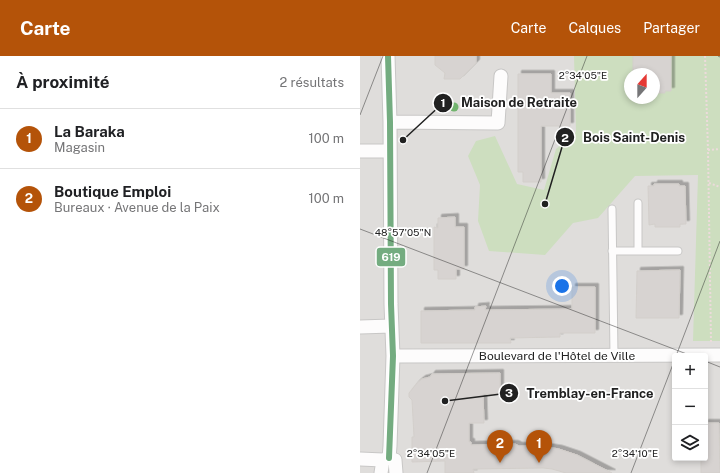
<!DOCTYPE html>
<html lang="fr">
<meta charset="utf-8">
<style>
body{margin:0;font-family:"Public Sans",sans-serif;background:#f2f2f2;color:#202124}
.controls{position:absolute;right:12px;bottom:12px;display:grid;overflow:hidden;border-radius:4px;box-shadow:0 2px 6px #0003}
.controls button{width:36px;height:36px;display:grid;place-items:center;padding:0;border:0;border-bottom:1px solid #e0e0e0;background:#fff;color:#202124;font:20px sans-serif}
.compass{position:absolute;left:264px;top:12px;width:36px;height:36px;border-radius:50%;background:#fff;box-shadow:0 2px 6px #0003;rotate:21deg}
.you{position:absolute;left:202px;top:230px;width:14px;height:14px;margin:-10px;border:3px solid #fff;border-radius:50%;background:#1a73e8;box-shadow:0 0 0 6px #1a73e833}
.badge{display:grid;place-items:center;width:26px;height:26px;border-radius:50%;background:#b45309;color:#fff;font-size:13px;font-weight:700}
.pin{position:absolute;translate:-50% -33px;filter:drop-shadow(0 1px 2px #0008)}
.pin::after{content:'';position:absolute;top:21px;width:14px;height:12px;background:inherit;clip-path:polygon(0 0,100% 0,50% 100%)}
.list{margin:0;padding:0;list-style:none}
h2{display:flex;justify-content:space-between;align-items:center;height:52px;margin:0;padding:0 16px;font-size:17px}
h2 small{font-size:13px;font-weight:400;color:#757577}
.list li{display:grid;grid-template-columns:26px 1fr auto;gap:12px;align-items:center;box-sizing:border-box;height:60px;padding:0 16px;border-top:1px solid #e0e0e0}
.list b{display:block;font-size:15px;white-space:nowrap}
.list p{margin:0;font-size:13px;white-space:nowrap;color:#757577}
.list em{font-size:13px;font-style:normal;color:#757577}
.icon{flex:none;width:22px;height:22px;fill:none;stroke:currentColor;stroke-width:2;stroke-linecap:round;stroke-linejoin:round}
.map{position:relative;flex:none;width:360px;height:417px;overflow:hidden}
header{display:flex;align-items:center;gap:24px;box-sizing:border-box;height:56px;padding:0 20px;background:#b45309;color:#fff}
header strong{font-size:19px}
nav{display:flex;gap:22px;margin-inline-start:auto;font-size:14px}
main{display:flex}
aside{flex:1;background:#fff}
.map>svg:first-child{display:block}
.residential{fill:#dfdddb;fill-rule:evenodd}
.forest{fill:#cddebf;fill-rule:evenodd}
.building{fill:#d7d3d1;stroke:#d3cfcb;filter:url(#shadow)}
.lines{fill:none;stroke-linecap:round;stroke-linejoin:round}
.service-casing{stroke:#c8c7c6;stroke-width:9}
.minor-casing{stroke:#c8c7c6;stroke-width:15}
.path{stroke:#ecdbdb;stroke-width:2;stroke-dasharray:2 2;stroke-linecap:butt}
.service{stroke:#fdfcfc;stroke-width:7}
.minor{stroke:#fdfcfc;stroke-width:13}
.bus-1-casing{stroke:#fff;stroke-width:9}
.bus-1{stroke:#74ac80;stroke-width:6}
.tree{fill:#72b46e}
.ticks{fill:none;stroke:#212121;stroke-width:1;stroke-opacity:0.45}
.labels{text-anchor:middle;stroke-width:3.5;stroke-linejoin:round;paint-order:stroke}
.street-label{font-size:12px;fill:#212121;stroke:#fff}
.ticks-label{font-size:10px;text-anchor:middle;fill:#212121;stroke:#fff;stroke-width:3.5;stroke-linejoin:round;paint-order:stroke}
.leader{fill:none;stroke:#212121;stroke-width:1.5}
.callout-dot{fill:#212121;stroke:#fff;stroke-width:1.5}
.mark-label{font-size:12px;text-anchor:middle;font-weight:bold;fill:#fff}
.callout-label{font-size:13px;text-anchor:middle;font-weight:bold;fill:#212121;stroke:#fff;stroke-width:3.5;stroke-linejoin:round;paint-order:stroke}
.line-badge{stroke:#fff;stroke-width:1.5}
.badge-label{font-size:11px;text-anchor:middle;font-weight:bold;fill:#fff}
</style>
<header>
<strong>Carte</strong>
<nav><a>Carte</a><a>Calques</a><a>Partager</a></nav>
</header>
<main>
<aside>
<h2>À proximité<small>2 résultats</small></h2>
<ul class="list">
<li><span class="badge">1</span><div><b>La Baraka</b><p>Magasin</p></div><em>100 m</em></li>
<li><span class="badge">2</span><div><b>Boutique Emploi</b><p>Bureaux · Avenue de la Paix</p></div><em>100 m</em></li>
</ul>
</aside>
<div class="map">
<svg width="360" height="417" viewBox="0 0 360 417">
<defs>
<filter id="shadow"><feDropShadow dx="3.5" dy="-3.5" stdDeviation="0" flood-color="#0004"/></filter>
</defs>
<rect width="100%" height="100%" fill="#f0edea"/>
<!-- residential -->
<path class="residential" d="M0,0H360V417H0ZM270,18H294V42H270ZM315,300H345V402H315Z"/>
<!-- forest -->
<path class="forest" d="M214,0H360V285H333L338,119L275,120L238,162L213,167L185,199L129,195L118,165L120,129L108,100L116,85L135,80L157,128L184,134L196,93L216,76ZM270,18H294V42H270Z"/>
<!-- building -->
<path class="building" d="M75,0H116V7L100,23H84L85,17L75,9Z
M273,0H311V35H305V37H294V18H273Z
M158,18H191V37H210V70H181V126H163V116H158Z
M294,128H319V130H325L326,168H320V171H295V168L289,169L288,130H294Z
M95,161V171H104V213H96V223H78V214H74V171L78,172V162Z
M320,214L319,262H276L277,215Z
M212,231H235V277H200V281L150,282L151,287H61V255L115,254V251L126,250L125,254L212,253Z
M140,317V338H123L124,367H109V386H111V389L155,388L159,390H180L199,393L217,399L252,417H206L192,413L183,412L113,413L114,417H85V405L52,406V381H54L52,344L49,341V337L57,327L62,323L70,321L72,318Z
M345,367H359L360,417H341V402H345Z"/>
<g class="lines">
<defs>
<path id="service" d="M278,147V195H318
M252,153L254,299
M252,195H278"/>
<path id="minor" d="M28,0L30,66L31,248L33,300L30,390L29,402
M30,66L138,67L141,20
M0,95H29
M0,271L31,270
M33,300L360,299
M0,403L23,404L29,402L35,404L36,417
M21,417L23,404"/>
</defs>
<!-- service casing -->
<use href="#service" class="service-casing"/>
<!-- minor casing -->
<use href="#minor" class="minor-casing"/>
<!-- path -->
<path class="path" d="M345,0L348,94L351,286
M348,94L360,93
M349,127L360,131"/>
<!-- service -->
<use href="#service" class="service"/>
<!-- minor -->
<use href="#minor" class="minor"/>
<defs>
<path id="bus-1" d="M28,0L30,66L31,248L33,300L29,402"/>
</defs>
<!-- bus-1 casing -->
<use href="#bus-1" class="bus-1-casing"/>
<!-- bus-1 -->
<use href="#bus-1" class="bus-1"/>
</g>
<!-- trees -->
<circle class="tree" cx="94" cy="51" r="4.5"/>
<!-- ticks -->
<path class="ticks" d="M358,0L360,1M0,59L23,0M0,173L332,300M316,300L360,185M345,305L360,311M67,417L227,0M271,417L315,303"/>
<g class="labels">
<!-- street labels -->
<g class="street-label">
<text x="197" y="304">Boulevard de l'Hôtel de Ville</text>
</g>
</g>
<g class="ticks-label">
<text x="223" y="23">2°34'05"E</text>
<text x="43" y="180">48°57'05"N</text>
<text x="71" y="401">2°34'05"E</text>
<text x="275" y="401">2°34'10"E</text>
</g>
<!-- callouts -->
<path class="leader" d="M43 84L83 47M185 148L205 81M85 345L149 337"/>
<g class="callout-dot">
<circle cx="43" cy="84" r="4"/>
<circle cx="185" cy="148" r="4"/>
<circle cx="85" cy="345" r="4"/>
<circle cx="83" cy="47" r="10"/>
<circle cx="205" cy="81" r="10"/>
<circle cx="149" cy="337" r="10"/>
</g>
<g class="mark-label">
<text x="83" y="51">1</text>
<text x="205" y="86">2</text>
<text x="149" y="341">3</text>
</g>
<g class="callout-label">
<text x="159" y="51">Maison de Retraite</text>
<text x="274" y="86">Bois Saint-Denis</text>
<text x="230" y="342">Tremblay-en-France</text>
</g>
<rect class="line-badge" x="16" y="191" width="30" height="20" rx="4" fill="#74ac80"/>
<g class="badge-label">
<text x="31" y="205">619</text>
</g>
</svg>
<div class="controls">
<button>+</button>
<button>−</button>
<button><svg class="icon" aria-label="layers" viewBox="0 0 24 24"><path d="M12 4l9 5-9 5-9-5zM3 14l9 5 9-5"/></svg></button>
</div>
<svg class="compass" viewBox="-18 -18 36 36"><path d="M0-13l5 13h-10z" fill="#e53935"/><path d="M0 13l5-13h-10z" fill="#757577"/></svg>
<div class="you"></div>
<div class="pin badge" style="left:179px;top:407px">1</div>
<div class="pin badge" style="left:140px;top:407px">2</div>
</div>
</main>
